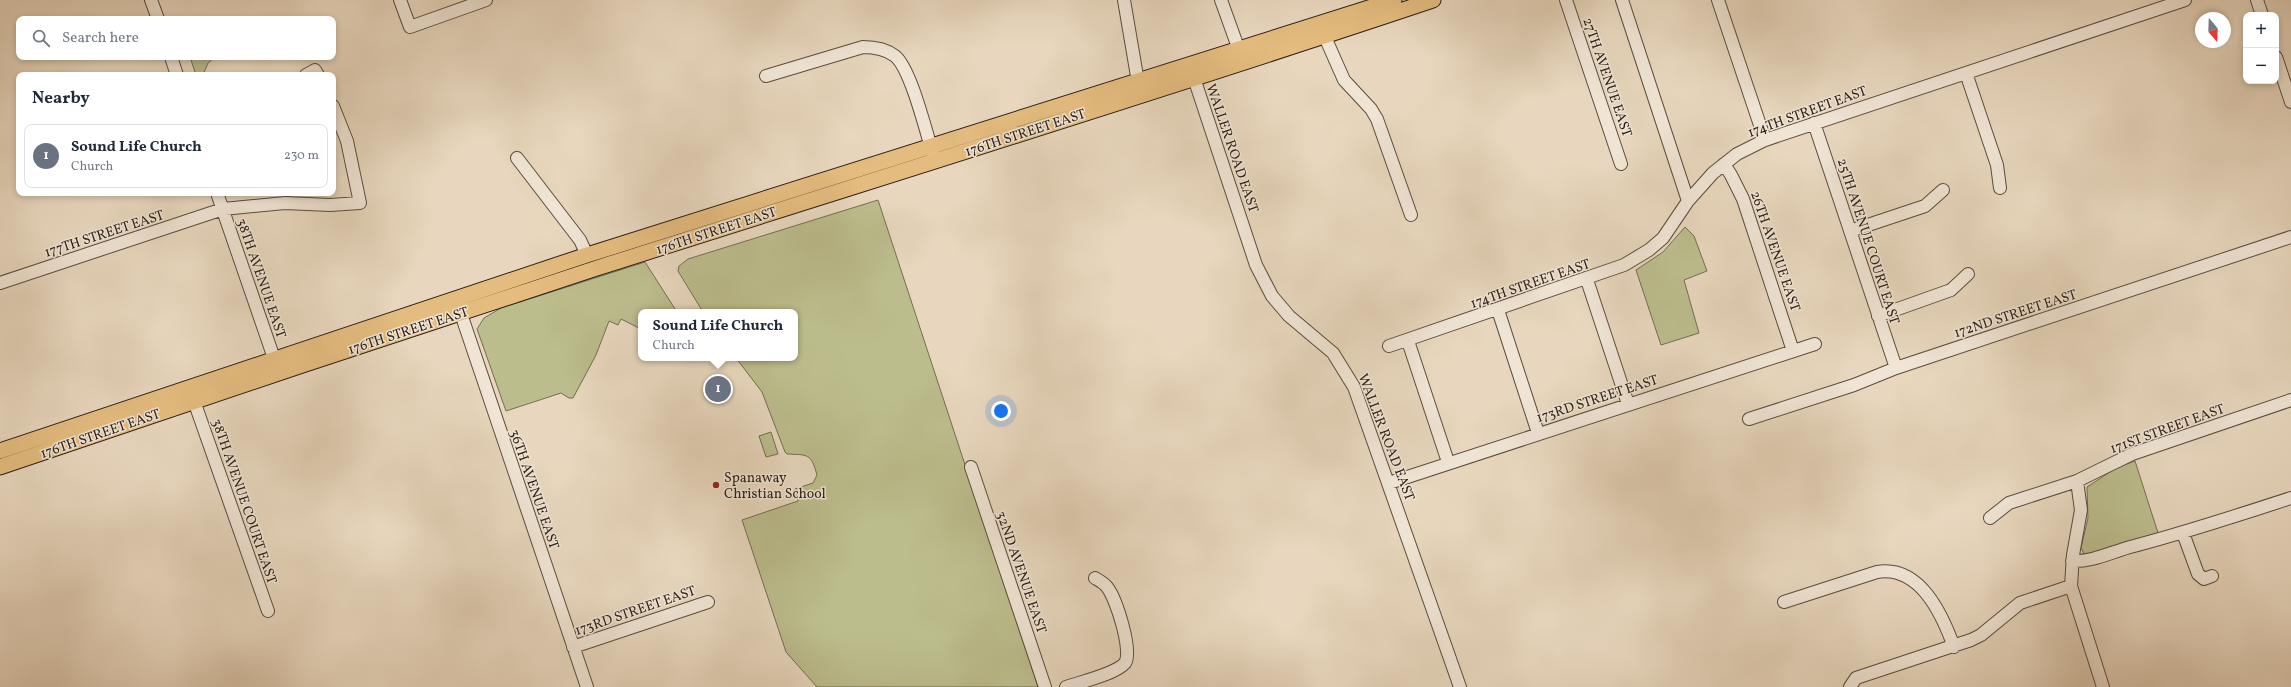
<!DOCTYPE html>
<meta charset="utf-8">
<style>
body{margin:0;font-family:Vollkorn,serif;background:#f6f6f7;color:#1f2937}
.controls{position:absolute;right:12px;top:12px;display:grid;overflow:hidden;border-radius:8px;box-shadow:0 2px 6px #0003}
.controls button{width:36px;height:36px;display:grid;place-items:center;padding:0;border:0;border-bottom:1px solid #e0e1e3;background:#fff;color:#1f2937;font:20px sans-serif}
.compass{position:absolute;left:2195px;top:12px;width:36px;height:36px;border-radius:50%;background:#fff;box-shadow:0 2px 6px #0003;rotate:161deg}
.you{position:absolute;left:1001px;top:411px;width:14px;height:14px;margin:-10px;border:3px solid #fff;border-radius:50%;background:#1a73e8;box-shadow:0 0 0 6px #1a73e833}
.badge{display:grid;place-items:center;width:26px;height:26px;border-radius:50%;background:#111827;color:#fff;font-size:13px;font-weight:700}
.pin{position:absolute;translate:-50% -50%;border:2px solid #fff;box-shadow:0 1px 4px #0006}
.popup{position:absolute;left:638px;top:309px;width:160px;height:52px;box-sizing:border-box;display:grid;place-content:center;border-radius:8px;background:#fff;filter:drop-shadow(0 1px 3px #0005);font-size:13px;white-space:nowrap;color:#747a83}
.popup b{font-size:15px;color:#1f2937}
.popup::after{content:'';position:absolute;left:50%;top:100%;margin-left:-8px;border:8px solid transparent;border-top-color:#fff}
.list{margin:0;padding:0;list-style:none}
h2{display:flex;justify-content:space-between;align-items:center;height:52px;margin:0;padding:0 16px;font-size:17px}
h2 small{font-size:13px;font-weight:400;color:#747a83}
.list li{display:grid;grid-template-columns:26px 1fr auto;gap:12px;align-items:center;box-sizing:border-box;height:64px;margin:0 8px 8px;padding:0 8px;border:1px solid #e0e1e3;border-radius:8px}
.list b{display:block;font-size:15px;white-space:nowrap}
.list p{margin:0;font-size:13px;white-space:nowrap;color:#747a83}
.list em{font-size:13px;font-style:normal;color:#747a83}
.icon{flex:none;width:22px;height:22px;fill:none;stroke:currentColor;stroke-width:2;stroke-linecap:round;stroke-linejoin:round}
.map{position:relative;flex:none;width:2291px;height:687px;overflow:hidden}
.search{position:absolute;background:#fff;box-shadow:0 2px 6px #0003;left:16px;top:16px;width:320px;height:44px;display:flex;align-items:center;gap:10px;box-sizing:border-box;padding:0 14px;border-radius:8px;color:#747a83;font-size:15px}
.panel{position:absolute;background:#fff;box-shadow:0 2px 6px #0003;left:16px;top:72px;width:320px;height:124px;border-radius:8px}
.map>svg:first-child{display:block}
.green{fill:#bcbd8d;stroke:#736e50}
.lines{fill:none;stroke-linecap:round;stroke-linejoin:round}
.minor-casing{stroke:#5a4c3e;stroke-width:14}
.major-casing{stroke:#2a1e14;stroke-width:17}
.minor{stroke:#f0e5d5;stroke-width:12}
.major{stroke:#e4bc7f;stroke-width:15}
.poi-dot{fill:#8f2418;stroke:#f0e5d5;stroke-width:1.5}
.labels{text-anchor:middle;stroke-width:3;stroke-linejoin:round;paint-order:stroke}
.street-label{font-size:14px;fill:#2a1e14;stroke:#f0e5d5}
.poi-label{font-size:14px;fill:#2a1e14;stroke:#f0e5d5;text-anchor:start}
</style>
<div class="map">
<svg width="2291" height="687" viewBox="0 0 2291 687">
<rect width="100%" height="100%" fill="#e8d7be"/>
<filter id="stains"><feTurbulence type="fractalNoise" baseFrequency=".005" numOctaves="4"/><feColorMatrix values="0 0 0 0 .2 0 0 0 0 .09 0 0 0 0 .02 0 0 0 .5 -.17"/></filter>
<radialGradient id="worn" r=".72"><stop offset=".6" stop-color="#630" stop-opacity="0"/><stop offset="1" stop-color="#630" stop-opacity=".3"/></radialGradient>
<!-- green -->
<path class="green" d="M190,57H215L208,63L203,75H196Z
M878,200L1038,687H817L786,652L742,520L798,501L795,489L813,483L817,475C811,453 808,455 787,454L785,452L762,392L736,358H795V312H703L678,271L679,266L688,259Z
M1685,227L1694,236L1707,271L1684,280L1699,333L1661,345L1636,270L1663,252Z
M645,262L677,312H641V329L621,319L618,325L609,321L596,355L573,398H569L561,393L506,411L477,329L484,318L501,308Z
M771,432L778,454L766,457L759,436Z
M2135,461L2159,536L2089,555L2084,554L2081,548L2088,518L2087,487L2116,468Z"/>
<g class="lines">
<defs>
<path id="minor" d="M151,0L158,19
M400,0L410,27L486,0
M1124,0L1138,82
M1221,0L1239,50
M1566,0L1621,164
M1622,0L1688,201
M1718,0L1765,140
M2257,0L2262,15
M1325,37L1344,80L1371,109L1377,119L1411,215
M171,57L177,75
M2276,57L2291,102
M1192,72L1256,265L1272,296L1289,316L1333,353L1354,387L1460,687
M1966,73L1997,165L2000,188
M306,75L315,70L318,75
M766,76L863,47C874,47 886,49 895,56C911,69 926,132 933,154
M1814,123L1896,368
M517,158L580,240L587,255
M1724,164L1731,175L1743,199L1793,351
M217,193L277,367
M1850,231L1925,206L1943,190
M1587,280L1628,404
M0,283L223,209L285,203L330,205L360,203L347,141L333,106
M458,305L587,687
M1498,310L1538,433
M1878,316L1951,290L1968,274
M1408,341L1448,462
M1389,346L1624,265L1649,250L1663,238L1688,201L1713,173L1737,154L1765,140L2185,0
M194,401L268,611
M1749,419L1854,385L1896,368L2291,237
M971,467L1045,687
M2077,481L2081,510L2073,555L2071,586L2103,687
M1389,483L1815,344
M1990,518L2009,503L2077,481L2132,454L2291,400
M2183,533L2198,574L2204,579L2212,576
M2072,561C2094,562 2113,551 2134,546C2187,532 2239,515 2291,498
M1784,602L1877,572C1920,565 1942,614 1954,647
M573,647L708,602
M1066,687C1080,682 1116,674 1125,663C1133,651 1116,598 1107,587C1104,583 1100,581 1095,578
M1850,687L1856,678L1971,640L1981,635L2020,603L2071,586"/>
<path id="major" d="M0,451L587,255L1394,0
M0,467C199,399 397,333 597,268C876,179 1156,93 1433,0"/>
</defs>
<!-- minor casing -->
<use href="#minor" class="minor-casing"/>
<!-- major casing -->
<use href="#major" class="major-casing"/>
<!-- minor -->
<use href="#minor" class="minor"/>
<!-- major -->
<use href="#major" class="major"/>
</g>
<!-- markers -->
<circle class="poi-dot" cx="716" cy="485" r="4"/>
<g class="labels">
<!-- street labels -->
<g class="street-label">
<text transform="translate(1608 77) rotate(71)" y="5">27TH AVENUE EAST</text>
<text transform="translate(1807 111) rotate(-20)" y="5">174TH STREET EAST</text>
<text transform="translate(1025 132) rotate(-18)" y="5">176TH STREET EAST</text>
<text transform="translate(1233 148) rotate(71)" y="5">WALLER ROAD EAST</text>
<text transform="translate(716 230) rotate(-18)" y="5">176TH STREET EAST</text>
<text transform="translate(104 233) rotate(-18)" y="5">177TH STREET EAST</text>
<text transform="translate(1869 241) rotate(72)" y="5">25TH AVENUE COURT EAST</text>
<text transform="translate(1776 251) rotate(71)" y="5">26TH AVENUE EAST</text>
<text transform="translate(262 278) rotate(71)" y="5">38TH AVENUE EAST</text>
<text transform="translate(1530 283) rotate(-19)" y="5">174TH STREET EAST</text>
<text transform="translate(2015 313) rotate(-18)" y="5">172ND STREET EAST</text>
<text transform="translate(408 330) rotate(-18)" y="5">176TH STREET EAST</text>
<text transform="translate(1597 398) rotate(-18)" y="5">173RD STREET EAST</text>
<text transform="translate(2167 428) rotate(-20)" y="5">171ST STREET EAST</text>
<text transform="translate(100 433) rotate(-19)" y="5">176TH STREET EAST</text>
<text transform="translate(1387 437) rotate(69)" y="5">WALLER ROAD EAST</text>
<text transform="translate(535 489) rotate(71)" y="5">36TH AVENUE EAST</text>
<text transform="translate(245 501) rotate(71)" y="5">38TH AVENUE COURT EAST</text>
<text transform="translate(1022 572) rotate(71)" y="5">32ND AVENUE EAST</text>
<text transform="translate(635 610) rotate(-19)" y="5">173RD STREET EAST</text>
</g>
<!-- poi labels -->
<g class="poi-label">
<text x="724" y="482">Spanaway<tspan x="724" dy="16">Christian School</tspan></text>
</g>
</g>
<rect width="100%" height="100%" filter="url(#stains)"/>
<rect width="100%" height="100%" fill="url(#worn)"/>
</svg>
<div class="controls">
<button>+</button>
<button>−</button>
</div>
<svg class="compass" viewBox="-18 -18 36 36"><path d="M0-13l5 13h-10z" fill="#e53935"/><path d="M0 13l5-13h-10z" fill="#747a83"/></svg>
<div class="you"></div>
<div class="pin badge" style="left:718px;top:389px;background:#6b7280">1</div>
<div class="popup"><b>Sound Life Church</b>Church</div>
<div class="search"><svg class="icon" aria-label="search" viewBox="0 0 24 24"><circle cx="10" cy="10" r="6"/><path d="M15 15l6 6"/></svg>Search here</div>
<section class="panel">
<h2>Nearby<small></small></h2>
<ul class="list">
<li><span class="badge" style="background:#6b7280">1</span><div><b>Sound Life Church</b><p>Church</p></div><em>230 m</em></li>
</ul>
</section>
</div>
